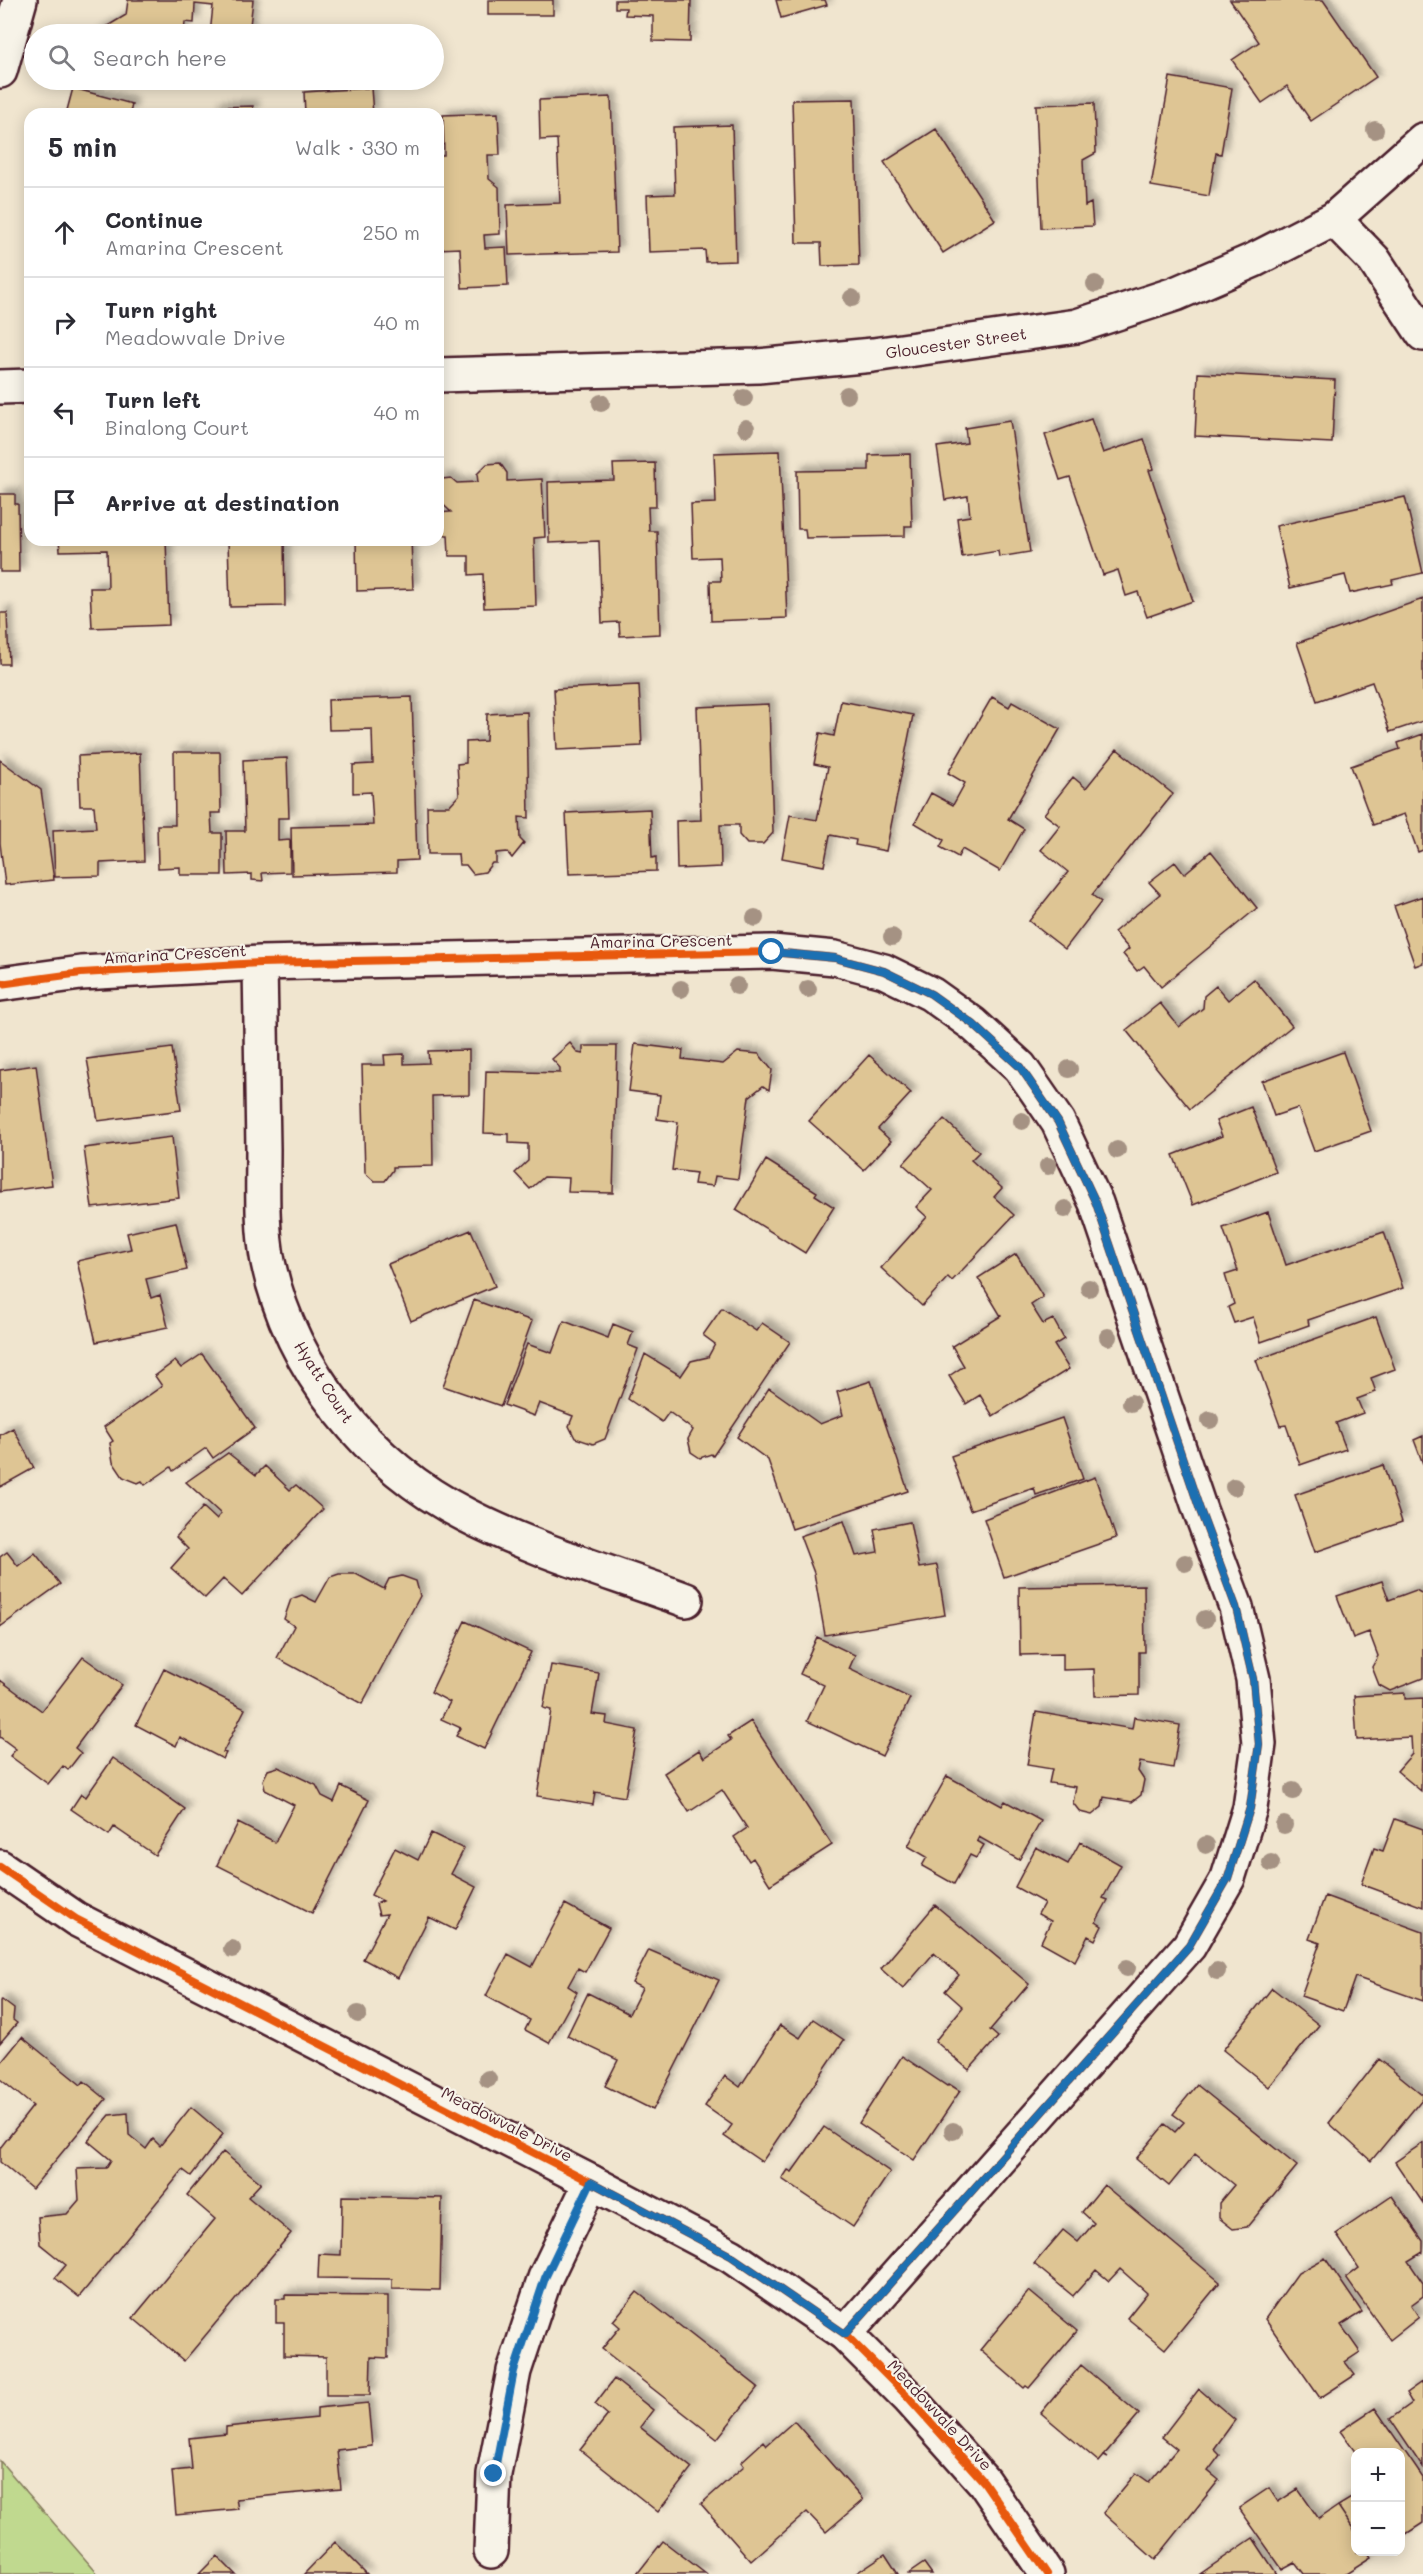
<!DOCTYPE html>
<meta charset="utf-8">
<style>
body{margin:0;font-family:Mali,sans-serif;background:#f7f7f7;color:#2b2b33}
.controls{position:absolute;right:18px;bottom:18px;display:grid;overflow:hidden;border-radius:12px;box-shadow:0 3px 15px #0003}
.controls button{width:54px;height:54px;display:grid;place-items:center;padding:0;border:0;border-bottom:2px solid #e1e1e2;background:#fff;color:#2b2b33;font:30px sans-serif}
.stop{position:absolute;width:18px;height:18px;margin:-14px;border:4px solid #1f6fb2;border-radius:50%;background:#fff}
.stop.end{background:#1f6fb2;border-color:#fff;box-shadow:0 2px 6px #0008}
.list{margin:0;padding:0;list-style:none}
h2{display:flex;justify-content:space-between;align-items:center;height:78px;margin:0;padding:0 24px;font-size:26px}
h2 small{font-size:20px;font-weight:400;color:#7c7c81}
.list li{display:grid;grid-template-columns:39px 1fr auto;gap:18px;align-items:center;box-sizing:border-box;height:90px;padding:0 24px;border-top:2px solid #e1e1e2}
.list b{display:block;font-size:22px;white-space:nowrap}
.list p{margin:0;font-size:20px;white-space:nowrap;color:#7c7c81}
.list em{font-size:20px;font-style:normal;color:#7c7c81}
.icon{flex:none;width:33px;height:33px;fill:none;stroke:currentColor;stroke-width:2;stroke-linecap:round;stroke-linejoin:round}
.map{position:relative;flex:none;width:1423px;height:2574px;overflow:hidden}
.search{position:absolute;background:#fff;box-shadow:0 3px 15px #0003;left:24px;top:24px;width:420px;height:66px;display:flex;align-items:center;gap:15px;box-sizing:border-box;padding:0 21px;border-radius:33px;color:#7c7c81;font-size:22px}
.panel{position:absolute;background:#fff;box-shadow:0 3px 15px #0003;left:24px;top:108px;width:420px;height:438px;border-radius:18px}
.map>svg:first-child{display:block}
.green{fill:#c0d98f;stroke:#857c5d;stroke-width:1.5}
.building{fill:#dec594;stroke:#4a1f2b;stroke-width:1.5;filter:url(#shadow)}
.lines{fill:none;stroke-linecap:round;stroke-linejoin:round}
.street-casing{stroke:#4a1f2b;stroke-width:38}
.secondary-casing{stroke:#4a1f2b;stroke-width:38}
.street{stroke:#f7f3e8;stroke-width:33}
.secondary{stroke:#f7f3e8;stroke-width:33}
.cycleway-casing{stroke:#f7f3e8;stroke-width:11}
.cycleway{stroke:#e8590c;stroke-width:8}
.tree{fill:#a59283}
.route{stroke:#1f6fb2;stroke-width:8}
.labels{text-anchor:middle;stroke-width:4.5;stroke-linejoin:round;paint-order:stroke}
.street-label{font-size:16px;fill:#4a1f2b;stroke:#f7f3e8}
</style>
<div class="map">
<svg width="1423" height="2574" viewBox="0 0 1423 2574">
<defs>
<filter id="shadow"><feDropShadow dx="5.5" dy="-5.5" stdDeviation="3" flood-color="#0004"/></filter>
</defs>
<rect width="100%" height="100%" fill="#f0e5cf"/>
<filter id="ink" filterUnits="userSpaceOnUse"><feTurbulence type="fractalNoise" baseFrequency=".0167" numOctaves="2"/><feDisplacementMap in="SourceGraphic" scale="12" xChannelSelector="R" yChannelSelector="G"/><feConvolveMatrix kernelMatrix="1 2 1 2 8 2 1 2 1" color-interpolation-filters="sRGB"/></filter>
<g filter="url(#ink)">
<!-- green -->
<path class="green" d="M0,2461L98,2574H0Z"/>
<!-- building -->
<path class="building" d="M128,0H253L249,34H210L213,6L195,4L194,23L185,22L184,34H94L126,15Z
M488,0H553V15H488Z
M615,0H691L690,42L653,41V16L625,15L626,8H615Z
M776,0H825L827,5L781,18Z
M1230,0H1323L1376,77L1311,121L1287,86L1262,103L1232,60L1259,42Z
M1170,77L1232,88L1221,154L1216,153L1209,196L1151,186Z
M73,88L132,104L130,114H66Z
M371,88L373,114H305L304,92Z
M611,97L617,252L509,255L507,205L560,203L557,139L540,140L539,100Z
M854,99L859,265L822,266L821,243H796L792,100Z
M1094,103L1096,153L1083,160L1085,206L1091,203L1093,226L1041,228L1036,105Z
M253,106V114H215V107Z
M498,113L500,155H488L489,179L499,187L500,234L484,235L485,248L506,247L508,286L462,288L460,248L438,249V155H444L443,115Z
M732,125L736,261L706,262L705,250L649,252L647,195L675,194L673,127Z
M936,129L995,220L943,253L884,162Z
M1198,373L1335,380L1332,443L1195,436Z
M1091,419L1103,453L1144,439L1154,469L1149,470L1193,601L1147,617L1138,592L1126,596L1118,570L1103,575L1070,477L1060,480L1045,435Z
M1010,421L1030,552L999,557L998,551L962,557L957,518L970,516L968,496L945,500L937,447L967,443L965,428Z
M780,451L787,618L711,621L710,581H721L720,557L693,558L691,504L716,503L714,453Z
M910,454L912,526H905V536L806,538L805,529H798L797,471L869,470V455Z
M500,463L507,473V481L542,479L545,537L534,538L536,606L484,608L483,574L469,575V556H449L448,535H438V513L451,512L438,500V482L442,479L451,478L457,483L478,482L477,474L487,464Z
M655,463L656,507H648L649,531H657L660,634L620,636L619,622L602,623L599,541L549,543L548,482L614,480L613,464Z
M0,494H15V504H18L19,572H0Z
M1405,497L1423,573L1392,580L1393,584L1350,593L1345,575L1290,588L1276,526Z
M59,540H166L169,625L92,628L90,588H108L107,550L60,551Z
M198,540H284L285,606L230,607L228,541L198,542Z
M356,540H411L413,589L357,591Z
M1423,599V721L1390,732L1372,682L1317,701L1297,643Z
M0,613H7L9,664H0Z
M639,685L642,746L557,750L554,689Z
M412,697L417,860L397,861V872L292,875L291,827L373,825L371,792L353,793V765L373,764L372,729L329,730L328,700Z
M992,697L1009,707L1012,702L1060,729L1008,819L1024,829L1000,871L962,849L958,857L940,847L944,840L915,823L931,793L953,805L965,783L948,773Z
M841,701L913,715L886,851L855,845L856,840L830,835L824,866L782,858L790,815L817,820L828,767L814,764L820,733L834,736Z
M769,704L773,833L763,844H747L739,835V825H720L721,867L677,869L676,821L701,820L697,707Z
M527,712L529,818L519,817L520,839L524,843L512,858L507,852L496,853V863H492L485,872L473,874L466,865H459L458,854H428L427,806H449L459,795L457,764L466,763V742L486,741L487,714Z
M1423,734V850L1418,852L1404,814L1373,825L1351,766L1400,749L1398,743Z
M1117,749L1173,794L1092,895L1101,902L1065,949L1029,921L1068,872L1041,850L1060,826L1044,814L1073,777L1086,788Z
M174,752H220L221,813H211L212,833H222V875H180V867L158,868L157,825H175Z
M140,753L144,861L100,863V876L55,877L53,830L96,828L94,806H80L78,756Z
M287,758L289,818H278V841L290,840V872L262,873L263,881L252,880V874L227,875L226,831H245L243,760Z
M0,760L41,790L54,880L5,885L0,843Z
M650,809L652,858L656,857V871L569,874L566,813Z
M1211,851L1257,908L1161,987L1144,966L1137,971L1123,954L1129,949L1114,932L1160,894L1149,882L1175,862L1184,874Z
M1423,896V963L1415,966L1394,906Z
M1254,979L1292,1026L1190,1109L1126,1030L1160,1003L1179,1027L1203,1008L1204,996L1216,986L1228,1000Z
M570,1043L578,1053L583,1054V1046H617L613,1193L568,1192L569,1178L544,1177L530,1189L515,1173L528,1161V1144L509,1143V1134L484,1133L486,1071L560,1073V1068L552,1059Z
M635,1044L683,1050L682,1059L723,1064L738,1052L759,1054L772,1070L769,1090L763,1086L749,1097L738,1179L715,1176L713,1186L694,1184L696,1173L672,1170L678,1122L657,1119L660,1095L629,1091Z
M172,1048L181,1110L98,1121L87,1059Z
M469,1050V1095L432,1096L433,1166L393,1167V1170L385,1181H374L365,1173L362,1065H385L384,1055L404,1054V1064L429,1063L428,1051Z
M1343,1052L1371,1131L1314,1151L1298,1108L1274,1116L1262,1081Z
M869,1055L911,1093L878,1129L891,1141L864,1170L809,1121Z
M36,1065L52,1185L0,1192V1070Z
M1251,1107L1276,1172L1193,1205L1173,1155L1222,1136L1216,1121Z
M944,1119L979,1152L971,1160L1002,1188L994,1197L1014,1215L952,1281L948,1277L922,1306L881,1268L927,1217L916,1207L932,1190L903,1164Z
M172,1137L179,1198L92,1208L84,1148Z
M766,1160L817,1192L815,1195L834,1207L805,1253L736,1210Z
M1268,1212L1286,1265L1384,1232L1403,1288L1308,1320L1309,1325L1261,1342L1253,1317L1234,1323L1228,1307L1234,1304L1225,1275L1238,1271L1223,1228Z
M176,1222L187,1270L146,1279L151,1298L160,1295L168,1327L96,1342L77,1261L131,1249L127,1233Z
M471,1230L495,1286L411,1321L388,1264Z
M1016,1254L1043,1297L1031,1305L1043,1324L1053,1319L1064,1339L1054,1345L1069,1369L993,1416L980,1395L966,1404L949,1376L964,1366L952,1346L1001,1316L978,1278Z
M474,1300L532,1321L501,1406L443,1386Z
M722,1308L756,1331L762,1323L790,1342L713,1456L711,1454L700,1458L691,1452L688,1439L693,1430L669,1412L662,1422L628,1399L645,1354L681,1376L691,1361L708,1357L715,1344L703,1335Z
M1376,1317L1395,1369L1371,1378L1376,1392L1357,1399L1363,1413L1336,1423L1346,1449L1300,1465L1286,1425L1280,1426L1256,1360Z
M564,1321L608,1338L613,1324L633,1332L628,1345L638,1349L605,1439L593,1444L575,1438L569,1426L573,1416L539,1403L534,1416L504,1405L527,1344L552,1353Z
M202,1354L255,1428L213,1458L206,1448L173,1471L171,1467L145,1485L142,1481L138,1483L123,1477L113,1462L110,1443L113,1441L104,1427L162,1386L155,1376L175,1361L181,1368Z
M871,1381L908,1491L792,1529L768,1460L737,1437L769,1388L820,1424L843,1415L837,1392Z
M1062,1418L1083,1479L1036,1495L1034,1488L970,1510L951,1456Z
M13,1428L34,1468L0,1487V1435Z
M1423,1436V1464L1414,1440Z
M228,1453L256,1475L265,1466L290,1490L296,1485L323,1509L242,1596L223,1579L205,1598L171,1568L188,1549L176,1537L203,1507L216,1519L221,1514L186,1482Z
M1383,1465L1402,1522L1315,1552L1295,1495Z
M1095,1477L1116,1538L1004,1577L984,1519Z
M844,1521L856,1556L878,1552L874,1529L910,1522L919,1568L937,1565L945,1615L825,1635L814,1573L800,1536Z
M7,1552L18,1566L35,1553L60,1584L0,1627V1557Z
M339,1574H356L384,1589L389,1579L402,1576L416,1581L420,1596L362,1704L277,1658L294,1626L284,1619L291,1599L302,1595L316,1602L330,1577Z
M1382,1581L1389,1600L1416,1590L1423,1594V1678L1390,1691L1379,1685L1372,1667L1378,1656L1369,1632L1353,1638L1337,1596Z
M1144,1585L1145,1652H1139V1695L1095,1696L1094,1669L1063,1670V1654L1020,1655L1019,1587Z
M465,1621L531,1652L484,1749L456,1736L461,1728L441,1719L450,1702L431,1692Z
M817,1637L855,1655L849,1669L910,1698L882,1756L807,1721L824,1685L800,1674Z
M83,1657L122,1685L75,1748L81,1753L68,1770L63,1766L48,1784L10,1756L16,1749L0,1737V1680L42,1711Z
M551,1665L599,1673L592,1714L607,1716L606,1724L637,1730L625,1797L595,1792L593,1805L537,1796L551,1710L543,1708Z
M164,1669L245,1709L223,1752L226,1753L223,1759L180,1737L176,1746L136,1725Z
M1405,1693V1699L1423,1698L1421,1791L1397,1771L1412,1754L1411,1737L1357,1740L1354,1696Z
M1036,1712L1132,1729L1134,1717L1180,1725L1173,1768L1140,1762L1138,1771L1144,1780L1141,1795L1132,1802L1104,1797L1102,1807L1092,1815L1080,1812L1073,1803L1076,1787L1049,1783L1052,1769L1027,1765Z
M751,1721L832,1845L770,1885L753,1858L749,1861L734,1837L747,1828L722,1790L689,1812L664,1773L699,1750L704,1758L731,1740L728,1736Z
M113,1758L185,1809L155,1855L114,1827L109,1835L71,1809L81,1794L86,1797Z
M278,1767L316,1785L322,1796L334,1802L341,1786L369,1800L312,1913L217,1865L238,1823L275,1842L294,1805L265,1790L263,1780L268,1770Z
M947,1776L1002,1806L1005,1801L1041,1821L1019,1860L979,1837L977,1841L984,1845L976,1858L970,1855L954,1884L922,1866L927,1857L908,1846Z
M1395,1819L1423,1829V1907L1361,1884L1374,1848L1383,1851Z
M431,1833L464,1849L451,1874L476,1887L455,1930L429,1917L398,1978L363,1959L387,1914L379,1915L376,1904L383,1901L371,1895L395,1848L418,1860Z
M1080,1842L1121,1865L1103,1898L1108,1900L1096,1922L1102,1926L1095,1940L1088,1936L1075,1961L1041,1942L1051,1921L1038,1914L1044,1903L1015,1887L1036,1847L1068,1864Z
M1325,1896L1423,1932V2001L1355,1977L1343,2011L1301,1996L1320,1943L1309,1939Z
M565,1904L609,1928L585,1972L578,1968L568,1986L577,1992L549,2043L525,2030L530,2020L486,1996L508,1954L532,1967Z
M935,1905L1029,1984L990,2030L998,2037L969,2070L935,2041L963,2007L945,1991L959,1975L934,1953L903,1989L881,1969Z
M649,1950L719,1980L653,2110L605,2086L618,2060L567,2036L588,1993L629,2014L642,1988L632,1983Z
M1272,1988L1319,2025L1269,2087L1223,2050Z
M2,2000L14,2009L13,2020L17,2023L0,2043V2001Z
M813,2019L844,2040L762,2162L724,2136L732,2125L705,2106L725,2076L740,2087L780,2025L800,2038Z
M22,2037L81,2085L84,2081L106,2099L32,2189L0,2162V2148L33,2106L0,2079V2064Z
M902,2056L947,2086L949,2084L960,2091L914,2160L859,2123Z
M1379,2059L1423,2095V2098L1371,2161L1329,2123Z
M1197,2085L1297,2166L1247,2227L1233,2229L1219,2218V2203L1234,2185L1195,2154L1169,2186L1136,2159L1165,2124L1175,2132L1184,2122L1173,2114Z
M191,2107L223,2134L191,2176L183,2170L79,2297L55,2278L66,2265L40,2244L38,2217L67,2214L79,2200L77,2169L106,2168L111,2160L88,2141L110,2115L128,2113L129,2135L146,2149L153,2139L160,2146Z
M824,2127L890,2172L853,2227L782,2179L788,2170L792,2172Z
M1423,2143V2203L1395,2162Z
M223,2152L261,2183L248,2197L291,2233L184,2361L133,2318L215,2219L187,2195Z
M1104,2185L1220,2282L1165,2349L1127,2318L1147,2293L1120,2269L1109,2281L1096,2270L1073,2296L1034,2264L1063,2230L1078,2242L1094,2223L1082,2212Z
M342,2196L442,2198L440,2290L392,2289V2279L318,2278L319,2254L341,2255Z
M1392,2196L1423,2241V2252L1408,2261L1423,2283V2296L1411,2305L1419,2317L1390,2340L1346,2278L1359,2268L1336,2234Z
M1325,2258L1362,2312L1341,2325L1360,2352L1345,2362L1355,2375L1320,2398L1265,2319L1298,2273Z
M1029,2291L1077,2331L1029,2388L1026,2386L1024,2388L980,2350Z
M637,2292L758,2387L717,2439L602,2349L620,2327L613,2321Z
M285,2295L388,2296V2358L371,2357L370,2395H326V2357L284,2356V2323H276V2299H285Z
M1081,2365L1139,2414L1104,2455L1108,2458L1104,2456L1099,2462L1041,2413Z
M614,2379L653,2410L640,2427L692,2468L658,2512L580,2450L608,2415L595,2404Z
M1423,2381V2468L1390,2419L1412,2403L1406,2393Z
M1199,2389L1235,2420L1214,2449L1220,2455L1208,2471L1219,2480L1155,2560L1103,2513L1136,2473L1149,2482L1177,2449L1162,2437Z
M368,2403L372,2446L337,2450L341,2489L236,2499L238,2509L176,2515L172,2471L192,2469L189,2438L226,2434V2427L317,2418V2408Z
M1375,2408L1423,2478V2523L1400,2538V2452L1356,2453L1340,2431Z
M794,2421L863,2500L826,2532L807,2512L751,2561L701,2504L744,2466L741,2462L764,2441L767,2445Z
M1269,2488L1278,2502L1298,2489L1319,2519L1338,2506L1356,2533V2552H1367L1371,2558L1346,2574H1304L1295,2562L1282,2569L1239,2508Z
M1356,2495V2533L1338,2506Z
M1253,2538L1277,2574H1200Z
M663,2541L706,2574H637Z
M335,2542L367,2574H304Z
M885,2554L898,2574H855Z
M217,2556L235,2574H199Z
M924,2563L932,2574H908Z"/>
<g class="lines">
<defs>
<path id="street" d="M0,71L20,0
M260,963C261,1025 262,1087 263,1149C263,1186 261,1226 268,1262C291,1369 369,1466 466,1515C535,1551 613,1573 686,1600
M0,984L81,973L260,963L772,952L835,958L884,971L931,994L973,1024L1020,1067L1058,1122L1096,1203L1200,1510L1236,1607L1253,1679L1259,1744L1250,1808L1228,1878L1189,1946L845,2334
M491,2551L494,2474L514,2371L545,2278L591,2182"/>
<path id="secondary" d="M1334,219L1374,260L1423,334
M438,375L758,366L873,355L1077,326L1175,294L1254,260L1334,219L1423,140
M0,387L30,386
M0,1867L76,1919L591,2182L731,2256L845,2334L909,2398L984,2482L1047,2574"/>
</defs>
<!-- street casing -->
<use href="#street" class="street-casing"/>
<!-- secondary casing -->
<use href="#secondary" class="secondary-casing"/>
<!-- street -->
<use href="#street" class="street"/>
<!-- secondary -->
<use href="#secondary" class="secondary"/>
<defs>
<path id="cycleway" d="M0,984L81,973L260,963L772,952L835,958L884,971L931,994L973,1024L1020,1067L1058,1122L1096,1203L1200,1510L1236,1607L1253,1679L1259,1744L1250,1808L1228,1878L1189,1946L845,2334
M0,1867L76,1919L591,2182L731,2256L845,2334L909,2398L984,2482L1047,2574"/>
</defs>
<!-- cycleway casing -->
<use href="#cycleway" class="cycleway-casing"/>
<!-- cycleway -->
<use href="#cycleway" class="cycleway"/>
</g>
<!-- trees -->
<g class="tree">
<circle cx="1375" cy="130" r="9"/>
<circle cx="1095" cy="284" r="9"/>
<circle cx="852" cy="298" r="9"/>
<circle cx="847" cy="395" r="9"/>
<circle cx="744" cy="398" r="9"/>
<circle cx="601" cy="403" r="9"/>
<circle cx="746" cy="428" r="9"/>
<circle cx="755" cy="918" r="9"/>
<circle cx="892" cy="937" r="9"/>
<circle cx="737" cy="986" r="9"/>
<circle cx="681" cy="989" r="9"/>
<circle cx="808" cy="989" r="9"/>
<circle cx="1069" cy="1069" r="9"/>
<circle cx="1022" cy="1121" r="9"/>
<circle cx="1117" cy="1150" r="9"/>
<circle cx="1048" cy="1166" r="9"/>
<circle cx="1065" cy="1209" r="9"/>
<circle cx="1089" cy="1288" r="9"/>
<circle cx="1108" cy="1337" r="9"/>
<circle cx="1131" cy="1403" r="9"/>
<circle cx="1210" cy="1420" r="9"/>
<circle cx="1234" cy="1487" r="9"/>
<circle cx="1185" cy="1563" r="9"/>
<circle cx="1205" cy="1619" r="9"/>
<circle cx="1293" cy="1791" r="9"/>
<circle cx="1284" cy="1825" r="9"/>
<circle cx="1206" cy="1845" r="9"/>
<circle cx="1271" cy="1863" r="9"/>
<circle cx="232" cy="1949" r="9"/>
<circle cx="1127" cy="1968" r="9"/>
<circle cx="1217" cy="1971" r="9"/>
<circle cx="358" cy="2014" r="9"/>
<circle cx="488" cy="2079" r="9"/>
<circle cx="953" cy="2131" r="9"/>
</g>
</g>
<g class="lines" filter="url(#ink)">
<!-- route -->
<path class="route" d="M494,2474L514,2371L545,2278L591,2182L731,2256L845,2334L1189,1946L1228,1878L1250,1808L1259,1744L1253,1679L1236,1607L1200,1510L1096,1203L1058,1122L1020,1067L973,1024L931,994L884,971L835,958L772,952"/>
</g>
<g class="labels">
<!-- street labels -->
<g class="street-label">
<text transform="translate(956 343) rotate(-8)" y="6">Gloucester Street</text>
<text transform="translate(661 941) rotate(-1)" y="6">Amarina Crescent</text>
<text transform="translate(175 954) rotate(-3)" y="6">Amarina Crescent</text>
<text transform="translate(324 1382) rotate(57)" y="6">Hyatt Court</text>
<text transform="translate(507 2124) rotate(27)" y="6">Meadowvale Drive</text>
<text transform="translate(940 2415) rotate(47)" y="6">Meadowvale Drive</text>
</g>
</g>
</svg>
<div class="controls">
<button>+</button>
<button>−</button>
</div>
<div class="stop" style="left:772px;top:952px"></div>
<div class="stop end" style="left:494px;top:2474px"></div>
<div class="search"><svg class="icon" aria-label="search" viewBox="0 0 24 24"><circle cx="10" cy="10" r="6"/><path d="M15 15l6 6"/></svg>Search here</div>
<section class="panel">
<h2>5 min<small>Walk · 330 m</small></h2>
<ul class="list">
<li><svg class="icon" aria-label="ahead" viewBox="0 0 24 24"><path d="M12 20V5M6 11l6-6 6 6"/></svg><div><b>Continue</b><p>Amarina Crescent</p></div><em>250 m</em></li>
<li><svg class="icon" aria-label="right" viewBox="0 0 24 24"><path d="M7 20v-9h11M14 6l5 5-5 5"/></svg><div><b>Turn right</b><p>Meadowvale Drive</p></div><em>40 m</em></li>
<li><svg class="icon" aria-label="left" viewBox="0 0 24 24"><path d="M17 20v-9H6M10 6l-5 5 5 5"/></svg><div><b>Turn left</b><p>Binalong Court</p></div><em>40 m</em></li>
<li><svg class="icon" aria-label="arrive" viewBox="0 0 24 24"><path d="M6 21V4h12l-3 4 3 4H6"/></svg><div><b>Arrive at destination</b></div></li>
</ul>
</section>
</div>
